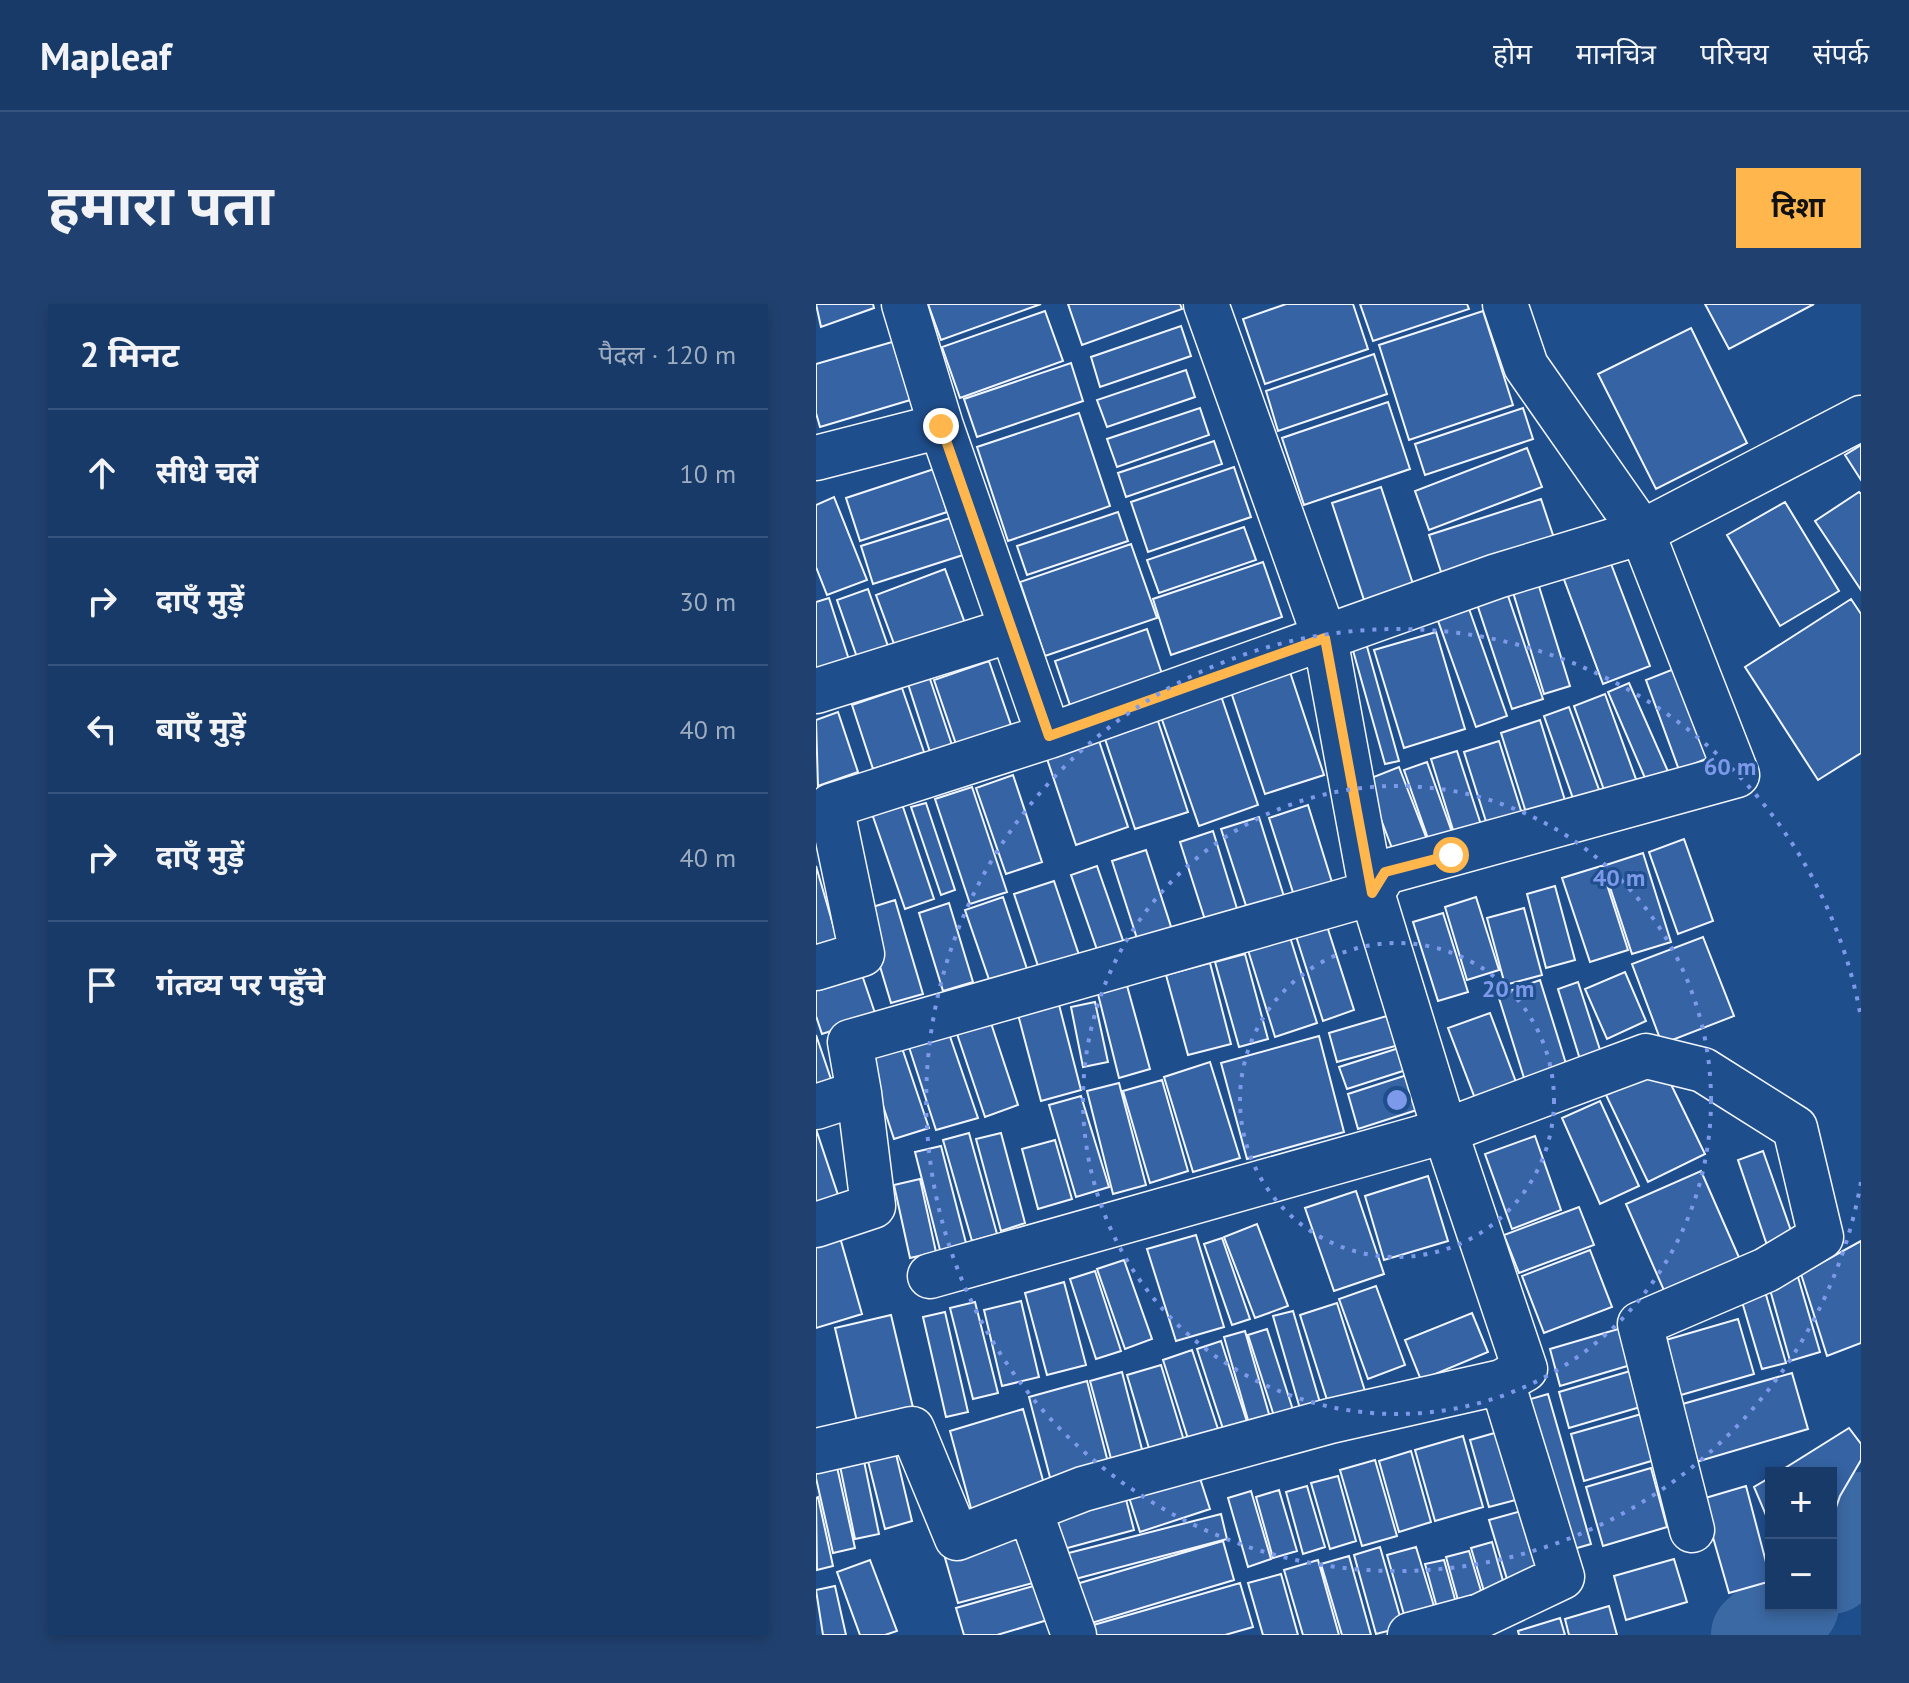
<!DOCTYPE html>
<html lang="hi">
<meta charset="utf-8">
<style>
body{margin:0;font-family:"PT Sans","Noto Sans Devanagari",sans-serif;background:#20416f;color:#f1f3f6}
.controls{position:absolute;right:24px;bottom:24px;display:grid;overflow:hidden;border-radius:0px;box-shadow:0 4px 12px #0003}
.controls button{width:72px;height:72px;display:grid;place-items:center;padding:0;border:0;border-bottom:2px solid #36547d;background:#173a69;color:#f1f3f6;font:40px sans-serif}
.stop{position:absolute;width:24px;height:24px;margin:-18px;border:6px solid #ffb74d;border-radius:50%;background:#fff}
.stop.end{background:#ffb74d;border-color:#fff;box-shadow:0 2px 8px #0008}
.list{margin:0;padding:0;list-style:none}
h2{display:flex;justify-content:space-between;align-items:center;height:104px;margin:0;padding:0 32px;font-size:34px}
h2 small{font-size:26px;font-weight:400;color:#9eadc0}
.list li{display:grid;grid-template-columns:52px 1fr auto;gap:24px;align-items:center;box-sizing:border-box;height:128px;padding:0 32px;border-top:2px solid #36547d}
.list b{display:block;font-size:30px;white-space:nowrap}
.list em{font-size:26px;font-style:normal;color:#9eadc0}
.icon{flex:none;width:44px;height:44px;fill:none;stroke:currentColor;stroke-width:2;stroke-linecap:round;stroke-linejoin:round}
.map{position:relative;flex:none;width:1045px;height:1331px;overflow:hidden;border-radius:0px}
header{display:flex;align-items:center;gap:48px;box-sizing:border-box;height:112px;padding:0 40px;background:#173a69;border-bottom:2px solid #36547d}
header strong{font-size:38px}
nav{display:flex;gap:44px;margin-inline-start:auto;font-size:28px}
.intro{display:flex;align-items:center;justify-content:space-between;box-sizing:border-box;height:192px;padding:0 48px}
h1{margin:0;font-size:56px}
.button{padding:20px 36px;border-radius:0px;background:#ffb74d;color:#111;font-size:28px;font-weight:700}
main{display:flex;gap:48px;padding:0 48px}
aside{flex:1;background:#173a69;border-radius:0px;box-shadow:0 4px 12px #0003}
.map>svg:first-child{display:block}
.lines{fill:none;stroke-linecap:round;stroke-linejoin:round}
.river{stroke:#3b69a3;stroke-width:94}
.building{fill:#3563a3;stroke:#f2f6ff;stroke-width:2}
.minor-casing{stroke:#f2f6ff;stroke-width:47}
.minor{stroke:#1f4e8c;stroke-width:44}
.route{stroke:#ffb74d;stroke-width:10}
.ring{fill:none;stroke:#7d9aea;stroke-width:4;stroke-dasharray:4 8}
.centre{fill:#7d9aea;stroke:#1f4e8c;stroke-width:4}
.ring-label{font-size:24px;text-anchor:middle;font-weight:bold;fill:#7d9aea;stroke:#1f4e8c;stroke-width:6;stroke-linejoin:round;paint-order:stroke}
</style>
<header>
<strong>Mapleaf</strong>
<nav><a>होम</a><a>मानचित्र</a><a>परिचय</a><a>संपर्क</a></nav>
</header>
<div class="intro"><h1>हमारा पता</h1><a class="button">दिशा</a></div>
<main>
<aside>
<h2>2 मिनट<small>पैदल · 120 m</small></h2>
<ul class="list">
<li><svg class="icon" aria-label="ahead" viewBox="0 0 24 24"><path d="M12 20V5M6 11l6-6 6 6"/></svg><div><b>सीधे चलें</b></div><em>10 m</em></li>
<li><svg class="icon" aria-label="right" viewBox="0 0 24 24"><path d="M7 20v-9h11M14 6l5 5-5 5"/></svg><div><b>दाएँ मुड़ें</b></div><em>30 m</em></li>
<li><svg class="icon" aria-label="left" viewBox="0 0 24 24"><path d="M17 20v-9H6M10 6l-5 5 5 5"/></svg><div><b>बाएँ मुड़ें</b></div><em>40 m</em></li>
<li><svg class="icon" aria-label="right" viewBox="0 0 24 24"><path d="M7 20v-9h11M14 6l5 5-5 5"/></svg><div><b>दाएँ मुड़ें</b></div><em>40 m</em></li>
<li><svg class="icon" aria-label="arrive" viewBox="0 0 24 24"><path d="M6 21V4h12l-3 4 3 4H6"/></svg><div><b>गंतव्य पर पहुँचे</b></div></li>
</ul>
</aside>
<div class="map">
<svg width="1045" height="1331" viewBox="0 0 1045 1331">
<rect width="100%" height="100%" fill="#1f4e8c"/>
<g class="lines">
<!-- river -->
<path class="river" d="M1015,1263L1045,1215
M942,1331L976,1301"/>
</g>
<!-- building -->
<path class="building" d="M0,0H57L58,4L5,23Z
M112,0H225L125,36Z
M252,0H364L366,5L266,41Z
M470,0H537L552,45L449,80L427,15Z
M544,0H651L653,5L557,37Z
M889,0H998L913,45Z
M229,7L247,57L144,94L126,43Z
M667,7L697,101L593,136L563,41Z
M365,22L375,52L284,83L275,53Z
M875,24L931,139L840,185L782,70Z
M83,36L101,94L4,123L0,109V60Z
M558,50L571,90L462,127L450,87Z
M255,59L267,97L161,133L148,95Z
M370,66L379,93L291,123L281,96Z
M572,98L594,165L488,201L466,134Z
M384,104L393,131L301,163L291,135Z
M707,104L717,135L609,171L599,140Z
M263,109L294,202L192,237L161,143Z
M398,137L406,160L310,193L302,169Z
M1045,141V176L1029,151Z
M711,144L726,183L613,226L599,187Z
M418,163L435,213L332,248L315,198Z
M118,165L131,208L44,237L30,194Z
M565,183L597,280L548,296L516,199Z
M1043,188L1045,190V286L999,217Z
M18,193L51,276L11,291L0,263V201Z
M725,195L739,237L627,274L613,231Z
M969,198L1023,287L964,322L911,231Z
M302,208L312,237L211,271L201,242Z
M134,214L147,251L57,280L45,242Z
M428,223L440,256L343,289L331,256Z
M315,240L341,314L229,352L204,278Z
M789,244L834,362L787,380L743,262Z
M447,258L466,313L355,351L337,295Z
M129,265L150,322L81,348L60,291Z
M721,276L754,382L728,390L696,285Z
M52,285L74,348L43,359L21,296Z
M690,286L727,395L696,405L660,297Z
M13,294L36,365L0,377V298Z
M1035,295L1045,310V449L1002,476L929,363Z
M652,302L691,412L660,423L621,314Z
M331,325L350,382L258,413L239,357Z
M620,328L649,425L588,444L558,346Z
M550,339L583,457L569,460L536,343Z
M173,357L196,424L141,443L118,376Z
M472,362L508,471L449,490L413,382Z
M863,363L897,452L863,466L830,376Z
M113,372L136,441L114,448L92,380Z
M813,379L854,472L832,481L792,388Z
M86,384L108,448L57,465L36,401Z
M403,386L442,501L383,522L343,407Z
M789,390L825,489L793,500L758,402Z
M753,403L786,494L760,503L728,412Z
M22,408L42,468L2,482L0,416Z
M340,411L372,508L319,525L287,429Z
M724,416L752,506L713,518L685,429Z
M280,428L312,523L260,541L228,446Z
M683,437L708,516L673,527L648,448Z
M641,447L669,533L642,542L615,455Z
M611,458L638,534L615,543L588,466Z
M583,463L615,546L582,560L550,476Z
M197,471L226,558L190,570L160,484Z
M156,483L191,588L154,600L119,495Z
M84,494L118,595L89,605L54,504Z
M110,499L139,586L125,591L95,503Z
M492,501L520,591L482,604L453,514Z
M443,513L471,602L434,614L405,525Z
M397,527L423,611L391,622L364,538Z
M868,535L897,617L862,630L833,548Z
M330,546L360,638L326,650L296,557Z
M827,549L855,638L816,650L787,562Z
M0,562L22,638L0,645Z
M281,562L311,648L285,657L255,571Z
M785,562L812,646L774,658L746,574Z
M238,577L263,651L223,665L198,590Z
M739,582L759,656L730,664L711,590Z
M187,593L214,674L177,687L149,606Z
M660,593L683,666L651,676L629,603Z
M79,596L107,690L75,699L47,606Z
M133,599L157,678L127,687L103,609Z
M708,604L726,671L689,681L671,614Z
M627,609L652,688L622,697L597,618Z
M510,619L538,706L507,717L479,629Z
M473,630L501,719L459,733L431,643Z
M887,633L918,712L846,740L816,660Z
M429,650L452,735L423,743L399,658Z
M394,659L415,740L372,751L350,671Z
M44,665L60,712L6,730L0,712V680Z
M809,668L830,717L791,735L769,685Z
M724,676L756,779L714,793L682,691Z
M310,678L334,765L303,774L281,686Z
M762,678L788,758L767,765L742,685Z
M241,693L265,786L225,797L200,703Z
M279,698L292,758L267,763L255,703Z
M581,709L590,739L521,758L513,729Z
M674,709L706,794L665,810L632,724Z
M173,713L202,801L169,813L139,724Z
M130,721L162,814L120,826L90,734Z
M0,731L17,781L0,787Z
M503,732L528,828L431,855L405,759Z
M83,735L113,824L78,835L49,747Z
M586,743L593,765L531,785L523,763Z
M394,758L424,854L377,868L348,773Z
M847,764L889,850L832,878L790,791Z
M597,769L607,804L542,825L532,790Z
M346,776L372,867L334,879L307,787Z
M303,779L330,881L297,890L271,787Z
M265,792L293,883L260,893L233,801Z
M784,797L823,882L784,900L746,814Z
M0,825L25,900L0,909Z
M153,829L181,930L156,937L127,836Z
M185,829L209,919L185,927L160,835Z
M719,832L745,906L696,925L669,850Z
M239,836L256,895L222,905L206,845Z
M125,842L151,943L125,950L99,848Z
M947,847L980,941L954,950L922,856Z
M885,867L925,958L850,991L810,900Z
M612,872L632,937L568,956L549,892Z
M104,875L120,948L94,954L78,881Z
M540,887L568,970L518,987L489,904Z
M763,903L778,941L703,969L688,931Z
M441,920L472,1002L439,1014L408,933Z
M23,930L46,1010L0,1024V936Z
M380,931L408,1023L360,1037L331,945Z
M406,934L434,1015L416,1021L388,940Z
M1045,937V1039L1011,1052L985,970Z
M774,946L796,1003L728,1029L706,972Z
M308,956L336,1035L309,1045L281,965Z
M279,967L305,1047L280,1055L254,975Z
M982,973L1004,1048L974,1057L953,982Z
M248,978L270,1061L231,1071L209,989Z
M560,982L589,1061L552,1075L523,995Z
M948,984L970,1059L946,1065L924,991Z
M205,997L223,1073L186,1082L168,1006Z
M159,998L182,1089L157,1095L134,1004Z
M521,999L549,1087L512,1099L484,1011Z
M477,1007L505,1102L485,1108L457,1012Z
M129,1008L152,1108L130,1113L107,1013Z
M656,1009L672,1048L605,1076L589,1036Z
M75,1011L99,1112L43,1126L19,1024Z
M922,1015L938,1070L858,1093L843,1038Z
M809,1023L818,1060L744,1082L734,1045Z
M451,1025L477,1106L458,1112L432,1031Z
M429,1027L455,1117L434,1123L408,1033Z
M405,1037L433,1124L409,1131L381,1045Z
M376,1046L404,1131L374,1141L347,1056Z
M345,1061L369,1140L335,1151L311,1071Z
M821,1065L831,1101L753,1124L743,1088Z
M306,1068L328,1153L297,1162L274,1077Z
M976,1069L992,1125L880,1158L863,1101Z
M271,1077L294,1166L236,1181L213,1093Z
M732,1090L775,1240L744,1249L701,1099Z
M207,1105L230,1187L156,1208L134,1127Z
M829,1109L842,1155L768,1177L755,1130Z
M696,1124L715,1192L673,1203L654,1136Z
M1033,1124L1045,1140V1156L1024,1192L1015,1218V1169H961Z
M647,1132L667,1203L619,1217L599,1146Z
M79,1146L96,1217L69,1225L51,1153Z
M595,1147L615,1218L583,1228L563,1157Z
M19,1154L39,1244L17,1249L0,1174V1158Z
M559,1156L581,1232L546,1242L524,1166Z
M48,1157L63,1230L39,1235L24,1162Z
M380,1162L394,1205L324,1228L310,1184Z
M835,1164L851,1223L787,1242L770,1183Z
M522,1172L540,1237L514,1245L495,1179Z
M955,1173V1223L938,1183Z
M491,1182L509,1243L487,1250L470,1188Z
M930,1182L955,1277L913,1289L886,1195Z
M307,1184L318,1226L244,1246L233,1205Z
M463,1186L481,1247L457,1254L440,1193Z
M435,1187L455,1255L432,1263L412,1194Z
M2,1193L17,1262L1,1266L0,1194Z
M716,1204L737,1273L694,1285L673,1216Z
M405,1210L411,1235L248,1278L241,1252Z
M215,1230L228,1276L142,1299L129,1254Z
M407,1237L418,1276L269,1321L257,1281Z
M676,1238L691,1291L671,1297L655,1244Z
M564,1243L587,1323L560,1330L538,1251Z
M600,1243L621,1312L591,1321L571,1251Z
M653,1247L669,1300L645,1307L630,1253Z
M533,1252L555,1331H526L505,1260Z
M858,1255L871,1298L810,1316L798,1272Z
M54,1256L81,1327L69,1331H44L21,1268Z
M502,1256L523,1331H487L468,1266Z
M628,1256L642,1306L623,1311L609,1260Z
M465,1270L482,1331H447L432,1279Z
M235,1277L245,1312L181,1331H148L140,1304Z
M424,1279L437,1323L409,1331H269L267,1324Z
M19,1282L30,1331H7L0,1286Z
M793,1302L801,1331H753L749,1315Z
M744,1314L749,1331H703L702,1327Z"/>
<g class="lines">
<defs>
<path id="minor" d="M88,0L125,122L233,432L681,272L826,228L710,62L689,0
M0,154L125,122
M0,387L195,326
M0,664L46,650L15,502L233,432
M0,803L43,789L34,738L556,589L569,568L921,471L826,228L1045,114
M0,921L57,902L43,789
M114,972L629,827L830,752L887,766L979,824L1005,933L950,966L824,1020L876,1226
M0,1147L96,1125L141,1234L267,1185L514,1117L686,1078L709,1065L629,827L556,589L509,334L390,0
M214,1207L258,1331
M594,1331L664,1312L746,1273L686,1078"/>
</defs>
<!-- minor casing -->
<use href="#minor" class="minor-casing"/>
<!-- minor -->
<use href="#minor" class="minor"/>
</g>
<g class="lines">
<!-- route -->
<path class="route" d="M125,122L233,432L509,334L556,589L569,568L635,551"/>
</g>
<!-- distance rings -->
<g class="ring">
<circle cx="581" cy="796" r="157"/>
<circle cx="581" cy="796" r="314"/>
<path d="M1045 878A471 471 0 1 1 1045 714"/>
</g>
<circle cx="581" cy="796" r="12" class="centre"/>
<g class="ring-label">
<text x="914" y="471">60 m</text>
<text x="803" y="582">40 m</text>
<text x="692" y="693">20 m</text>
</g>
</svg>
<div class="controls">
<button>+</button>
<button>−</button>
</div>
<div class="stop" style="left:635px;top:551px"></div>
<div class="stop end" style="left:125px;top:122px"></div>
</div>
</main>
